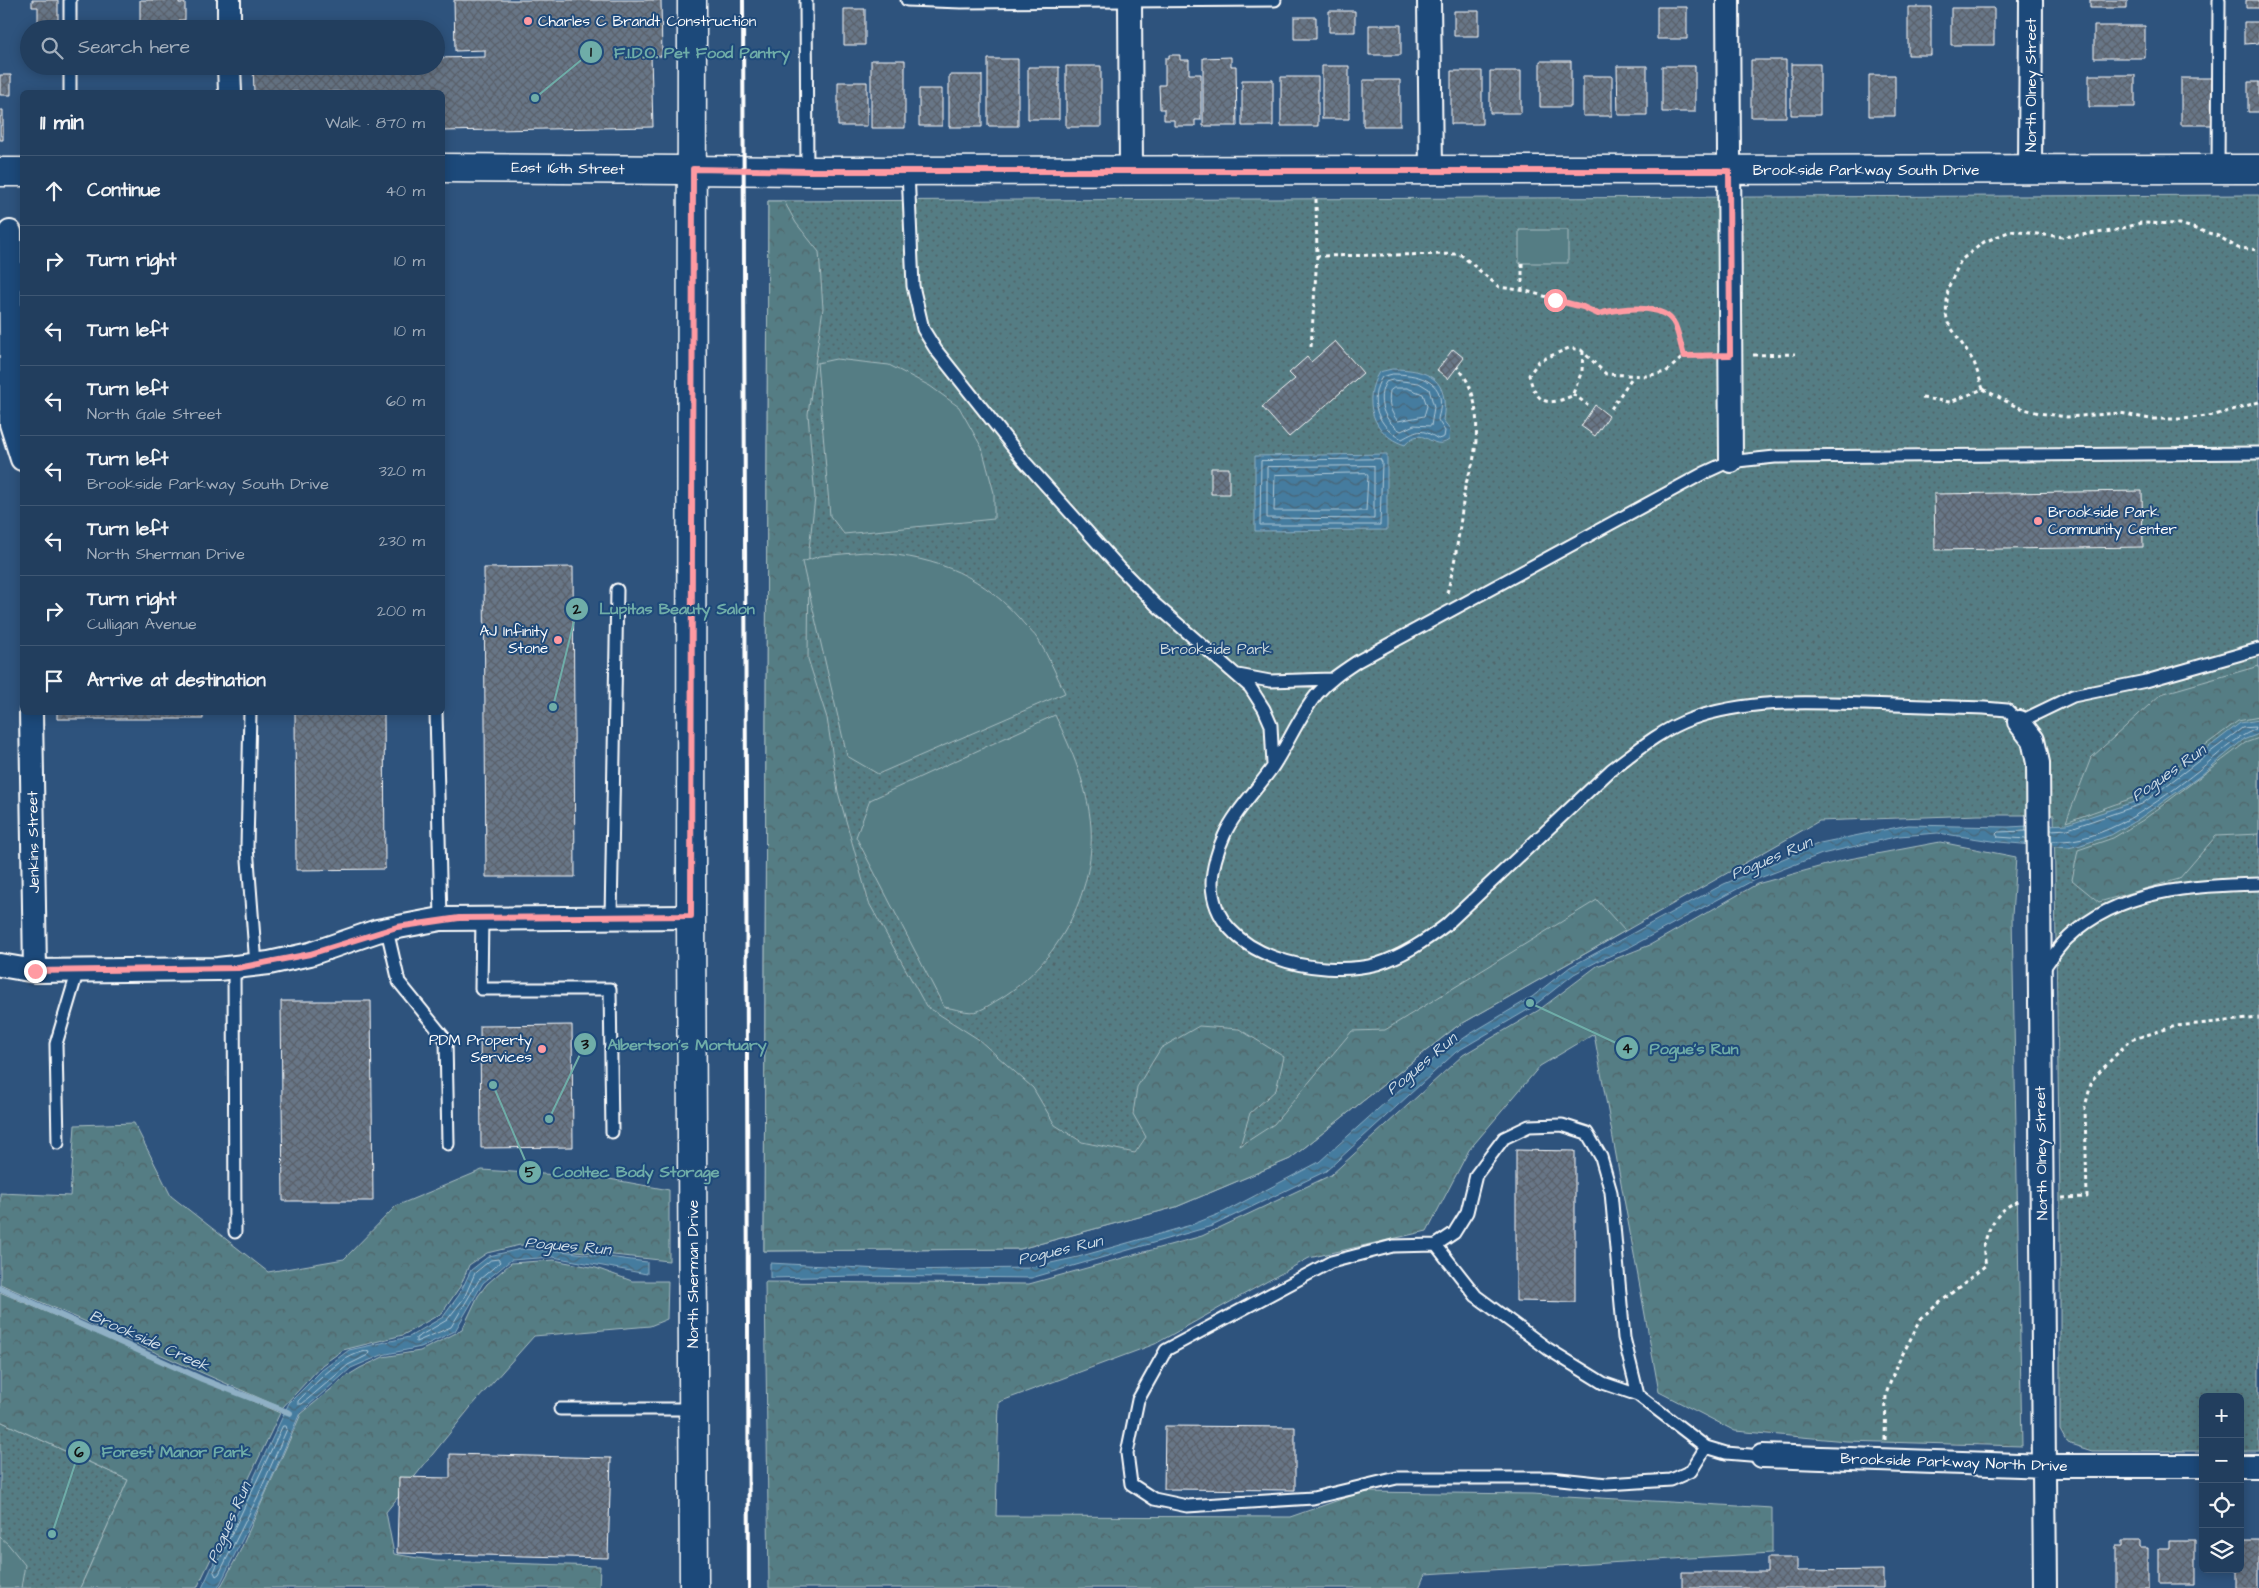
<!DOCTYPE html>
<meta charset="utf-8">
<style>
body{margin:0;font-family:"Architects Daughter",sans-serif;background:#2e4967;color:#f1f3f6}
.controls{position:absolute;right:15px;bottom:15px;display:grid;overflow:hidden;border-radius:8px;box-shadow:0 2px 12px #0003}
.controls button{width:45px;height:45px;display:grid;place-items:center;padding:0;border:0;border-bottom:1px solid #3f5773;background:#223e5e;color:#f1f3f6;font:25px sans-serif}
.stop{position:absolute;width:15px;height:15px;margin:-11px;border:4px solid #ff9aa2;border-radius:50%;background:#fff}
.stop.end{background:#ff9aa2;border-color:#fff;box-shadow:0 1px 5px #0008}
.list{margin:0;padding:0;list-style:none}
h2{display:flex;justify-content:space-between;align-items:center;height:65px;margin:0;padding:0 20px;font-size:21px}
h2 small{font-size:16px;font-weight:400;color:#a2aebc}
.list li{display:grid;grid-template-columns:32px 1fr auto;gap:15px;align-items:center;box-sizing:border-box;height:70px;padding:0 20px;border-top:1px solid #3f5773}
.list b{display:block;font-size:19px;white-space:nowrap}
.list p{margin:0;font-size:16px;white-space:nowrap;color:#a2aebc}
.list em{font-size:16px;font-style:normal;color:#a2aebc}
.icon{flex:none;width:28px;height:28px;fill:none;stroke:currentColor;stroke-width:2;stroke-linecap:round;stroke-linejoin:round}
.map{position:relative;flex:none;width:2259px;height:1588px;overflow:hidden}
.search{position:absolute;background:#223e5e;box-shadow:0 2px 12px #0003;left:20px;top:20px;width:425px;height:55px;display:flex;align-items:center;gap:12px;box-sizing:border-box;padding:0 18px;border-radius:28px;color:#a2aebc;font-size:19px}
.panel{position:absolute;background:#223e5e;box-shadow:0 2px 12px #0003;left:20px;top:90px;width:425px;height:625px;border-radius:8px}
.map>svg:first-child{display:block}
.grass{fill:url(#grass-dots);stroke:#aabec2}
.forest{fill:url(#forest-crowns);stroke:#aabec2}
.pitch{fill:#547d84;stroke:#aabec2}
.water{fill:url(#water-waves);stroke:#8fb0c5}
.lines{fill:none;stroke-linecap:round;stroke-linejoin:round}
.shore{stroke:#b4cbd9;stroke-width:1}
.stream{stroke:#8fb0c5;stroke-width:6}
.building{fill:url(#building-cross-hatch);stroke:#fff}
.service-casing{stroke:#fff;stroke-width:15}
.minor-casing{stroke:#fff;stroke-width:26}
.secondary-casing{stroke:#fff;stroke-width:31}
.path{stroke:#fff;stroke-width:3;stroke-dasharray:4 4;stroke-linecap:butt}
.service{stroke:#1f4a7a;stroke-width:11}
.minor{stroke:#1f4a7a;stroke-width:22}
.secondary{stroke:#1f4a7a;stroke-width:28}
.rail{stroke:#fff;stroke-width:4}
.route{stroke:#ff9aa2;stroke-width:6}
.poi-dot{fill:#ff9aa2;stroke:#1f4a7a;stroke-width:2}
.labels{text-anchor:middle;stroke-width:4;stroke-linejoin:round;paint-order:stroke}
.poi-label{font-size:15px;fill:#fff;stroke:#1f4a7a;text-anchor:start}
.street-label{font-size:15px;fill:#fff;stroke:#1f4a7a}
.park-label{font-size:15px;fill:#d4dee0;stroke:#1f4a7a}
.water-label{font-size:16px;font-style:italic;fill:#d0dee7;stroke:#1f4a7a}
.leader{fill:none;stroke:#6fada8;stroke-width:2}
.callout-dot{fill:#6fada8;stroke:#1f4a7a;stroke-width:2}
.mark-label{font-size:15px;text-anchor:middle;font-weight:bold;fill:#111}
.callout-label{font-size:16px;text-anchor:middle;font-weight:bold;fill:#6fada8;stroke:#1f4a7a;stroke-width:4;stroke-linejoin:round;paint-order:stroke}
</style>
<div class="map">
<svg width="2259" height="1588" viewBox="0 0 2259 1588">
<defs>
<pattern id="grass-dots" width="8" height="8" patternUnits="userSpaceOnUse" patternTransform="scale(1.25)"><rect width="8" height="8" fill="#547d84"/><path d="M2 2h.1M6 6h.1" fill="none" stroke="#506468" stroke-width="1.8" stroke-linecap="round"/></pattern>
<pattern id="forest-crowns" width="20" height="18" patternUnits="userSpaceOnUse" patternTransform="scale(1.25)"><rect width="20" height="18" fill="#547d84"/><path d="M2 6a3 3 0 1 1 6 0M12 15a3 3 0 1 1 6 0" fill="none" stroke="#506468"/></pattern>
<pattern id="water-waves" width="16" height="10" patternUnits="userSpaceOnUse" patternTransform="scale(1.25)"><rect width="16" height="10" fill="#447c9f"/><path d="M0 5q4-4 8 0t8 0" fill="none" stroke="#486476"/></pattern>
<pattern id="building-cross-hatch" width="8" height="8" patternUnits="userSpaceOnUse" patternTransform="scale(1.25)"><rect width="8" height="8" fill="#687687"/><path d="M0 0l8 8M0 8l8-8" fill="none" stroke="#5a616a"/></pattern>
</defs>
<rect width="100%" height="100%" fill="#2e537d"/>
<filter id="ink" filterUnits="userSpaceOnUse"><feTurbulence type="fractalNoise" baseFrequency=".02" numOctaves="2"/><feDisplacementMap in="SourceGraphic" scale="10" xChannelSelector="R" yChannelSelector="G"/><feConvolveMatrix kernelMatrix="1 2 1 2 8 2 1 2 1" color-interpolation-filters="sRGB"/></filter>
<g filter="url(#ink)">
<!-- grass -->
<path class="grass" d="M2259,195V1451H2240V1397H2203V1451H2092L2067,1443L2060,1430V1198L2054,815H1978L1819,821L1456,1027L1290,1159L1176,1207L1020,1249L764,1251L768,201Z
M0,1421L128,1480L80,1588H0Z"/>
<!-- forest -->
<path class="forest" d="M768,201H784L796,223L819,252L823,308L808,414L815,498L809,549L808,659L827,718L838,792L869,903L926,1006L978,1039L1033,1088L1055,1125L1082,1142L1135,1153L1146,1137L1133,1114L1137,1087L1161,1048L1199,1026L1239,1029L1284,1057L1276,1090L1250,1113L1240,1146L1274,1124L1352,1031L1385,1030L1597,900L1625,931L1456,1027L1290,1159L1176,1207L1020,1249L764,1251Z
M2259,666V717L2238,721L2135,797L2066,822L2091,758L2161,694Z
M2259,738V834L2216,836L2179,879L2099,902L2072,880L2078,850L2113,838L2143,820L2245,743Z
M1940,842L2016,857L2012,916L2022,1446L1846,1441L1735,1431L1659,1392L1594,1034L1540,1066L1469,1150L1427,1231L1309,1258L1155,1344L999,1402L996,1516L1290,1517L1362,1492L1532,1494L1772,1508V1553L1425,1574L1419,1588H769L765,1282L1029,1284L1202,1236L1331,1175L1463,1055L1539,1010L1597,966L1650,945L1757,884L1844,860Z
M134,1123L171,1196L268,1272L344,1259L396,1206L482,1170L604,1178L669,1190V1261L520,1245L487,1253L469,1265L461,1285L442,1313L403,1335L343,1350L322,1365L282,1408L0,1284V1193L70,1196L75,1125Z
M554,1260L596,1268L632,1281H668L667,1319L650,1326L534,1336L470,1408L386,1512L394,1554L436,1561L600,1566L599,1588H220L240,1551L301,1414L347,1376L360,1368L383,1357L420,1351L462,1330L478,1296L487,1284L511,1263Z
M0,1292L280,1413L197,1588H80L128,1480L0,1421Z"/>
<!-- pitch -->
<path class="pitch" d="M1519,230H1568V263H1519Z
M836,359L889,365L930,386L959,407L982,448L994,493V519L844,534L830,516L817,363Z
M865,552C928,556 975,569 1019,618C1025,626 1034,633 1039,641C1049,658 1057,676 1065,693L878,774L847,756L802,562L820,556Z
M1055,715C1072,751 1088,787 1091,827C1095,894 1057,963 1001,998C994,1002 986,1008 978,1011C969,1014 953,1008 944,1007L856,837L870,800Z
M0,1537L8,1544L25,1565L21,1588H0Z"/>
<!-- water -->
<path class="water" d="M1392,369C1429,369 1450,379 1443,420L1450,429L1449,440C1431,453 1424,422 1405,445C1372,435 1362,400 1379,372Z
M1387,454V530L1255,531V456Z
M2259,720V734L2243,740L2200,776L2137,820L2111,835L2081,845L2068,848L1999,842L1938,833L1899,836L1822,854L1752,881L1630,947L1600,960L1574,974L1531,1008L1456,1052L1326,1171L1212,1226L1031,1278L856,1276L770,1278V1263L899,1270L1028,1268L1078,1257L1191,1225L1224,1212L1319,1162L1435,1058L1470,1034L1532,997L1570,967L1724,884L1820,843L1908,825L2008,827L2067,824L2140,800L2240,723Z
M521,1249L561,1251L647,1262V1274L553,1257L511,1260L483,1283L455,1331L421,1347L382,1355L351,1368L300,1413L262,1500L218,1588H202L289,1403L322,1370L349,1350L409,1337L443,1317L459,1295L471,1270L489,1256Z"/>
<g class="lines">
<!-- shore -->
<path class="shore" d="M1393,374C1415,374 1445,379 1440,409C1440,413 1438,416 1438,420L1445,431L1444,437L1438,439C1421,428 1419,430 1402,439C1378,427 1367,400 1382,377Z
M1393,380L1419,383L1429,389L1434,407L1431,426L1414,425L1401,431C1384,422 1375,399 1386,382Z
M1394,388H1407L1423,394L1427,406L1424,416L1398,421C1390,412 1388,403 1390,391Z
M1380,459L1382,462L1380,525H1260L1261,461Z
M1374,466V519L1267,518V467Z
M1366,473L1368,476L1366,511H1274L1275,475Z
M2051,830L2068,829L2142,804L2242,728L2255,727L2254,730C2233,739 2217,756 2199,770C2160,801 2102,845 2051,841
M2026,831L1998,832L1996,834L1998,837L2026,839
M491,1260L498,1259L500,1262L479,1280L451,1327L416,1342V1338L447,1320L464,1298L475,1273Z
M366,1351L369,1352L368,1355L348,1365L302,1404H298V1401C318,1381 338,1357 366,1351Z
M283,1426H286L287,1429L257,1498L219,1574L216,1576L214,1572Z"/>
<!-- stream -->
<path class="stream" d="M0,1288L202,1379L290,1413"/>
</g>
<!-- building -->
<path class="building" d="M32,0H58V26H38V7H32Z
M140,0H179V3H185V20H179V24H140Z
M454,0H661L662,56H651L653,127L442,131V92H254L253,66H436V58L485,57V50L455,51Z
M2090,0H2127V8H2090Z
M2246,0H2259V8H2246Z
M1657,7H1687V39H1657Z
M1908,7H1931V55H1908Z
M1951,8H1994V45H1951Z
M844,9H865V45H844Z
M1329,11H1355V32H1329Z
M1454,11H1479V36H1454Z
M1294,17H1316V39H1294Z
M2244,22H2259V43L2244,44Z
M1369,25H1401V55H1369Z
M2094,26H2145V58H2094Z
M1169,55H1180V60H1189V74H1201V120H1195V126H1174V120H1164V109H1160L1159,85H1165V58H1169Z
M1231,57V66H1236L1237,126H1203V58Z
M988,59H1018V126H988Z
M871,60H905V128H871Z
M1751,60H1786V117H1751Z
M1540,61H1571V107H1540Z
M1791,64H1820V115H1791Z
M1066,66H1101V127H1066Z
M1322,66H1349V119H1322Z
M1617,66H1647V115H1618Z
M1662,66H1695V112H1662Z
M1028,67H1059V119H1028Z
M1451,71H1482V124H1451Z
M1490,71H1521V113H1490Z
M0,75H11V95H0Z
M949,75H982V127H949Z
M1869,75H1895V116H1869Z
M2089,75H2135V107H2089Z
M1583,76H1612V116H1583Z
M1281,77H1318V126H1281Z
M2181,78H2213V125H2181Z
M1242,80H1273V126H1242Z
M1363,80H1400V126H1363Z
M838,82H867V126H838Z
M2248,82H2259V112H2248Z
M919,89H942V126H919Z
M0,110H3V140H0Z
M1335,341L1363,373L1289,437L1262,407L1295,379L1289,373L1307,357L1311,362Z
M1453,349L1464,358L1448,379L1437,370Z
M1595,405L1609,416L1595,436L1581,426Z
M1211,468H1229V494H1211Z
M2142,491L2143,547L1935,550L1934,494Z
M573,567L575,877H486L484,568Z
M57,712H203V719H57Z
M295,712H384L385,869L296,870Z
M281,1001H371L373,1201H283Z
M572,1025L573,1147L481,1148L480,1026Z
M1516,1150L1575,1151V1302L1516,1301Z
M1165,1426L1295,1427V1490L1164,1489Z
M450,1454L611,1458L608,1558L397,1553L399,1477L450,1478Z
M2240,1539H2259V1588H2236V1569H2240Z
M2122,1541H2139V1548H2148V1588H2116V1546H2122Z
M2169,1541H2195V1584H2159V1549H2169Z
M1767,1558H1797V1571L1883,1570V1588H1682V1572H1767Z"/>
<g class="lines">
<defs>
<path id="service" d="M806,0L807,171
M907,0L961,2L1275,0
M70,29V0
M70,92V66
M2218,169L2219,0
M908,171L913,286L923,329L936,350L1024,461L1119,567L1156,605L1250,687L1264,709L1271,725L1273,765
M2259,453L1775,457L1728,462L1704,473L1358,661C1343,671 1329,680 1317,694C1299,716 1288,744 1272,768C1258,788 1233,814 1224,836C1218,849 1212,869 1212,883C1213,958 1321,979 1377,964C1403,956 1425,941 1446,925L1611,770C1636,751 1662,729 1691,719C1747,699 1807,702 1865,704C1905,705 1944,707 1984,708L2007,710L2019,722L2073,696L2146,681L2259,649
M1238,675L1270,681L1331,679
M250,712L247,847L256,965
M436,712L441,919
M611,917L617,590
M482,918L481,989H610L612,1132
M387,930L399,982L446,1040L448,1144
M234,968L235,1232
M2042,971C2050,960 2058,947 2068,938C2119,889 2192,886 2259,884
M58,1143L56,1044L78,970
M1436,1245L1476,1296L1548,1349L1603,1383L1638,1395
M560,1409H693
M1706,1447L1691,1471L1671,1480L1607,1484L1551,1478H1397L1313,1498L1187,1506L1154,1499L1131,1484L1127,1453L1138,1400L1166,1350L1331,1262L1393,1246L1436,1245L1454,1233L1467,1212L1476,1175L1504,1138L1529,1126L1562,1125L1587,1133L1601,1157L1611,1192L1624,1338L1638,1395L1706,1447L1726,1453L1762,1456"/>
<path id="minor" d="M229,0V29
M1130,0L1131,171
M1429,0L1431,171
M1728,0L1731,461
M229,66L230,92
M2030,170L2031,0
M10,232L11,424L22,459
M31,712L35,971
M2019,722L2033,740L2038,763L2045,1588
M0,965L35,971L218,969L269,963L310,954L377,931L441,919L691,917
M1762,1456L2044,1466H2203
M2240,1466H2259"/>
<path id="secondary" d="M692,0L691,917L694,1588
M442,168L807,171L2259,169
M0,172H22"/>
</defs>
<!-- service casing -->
<use href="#service" class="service-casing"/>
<!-- minor casing -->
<use href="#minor" class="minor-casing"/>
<!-- secondary casing -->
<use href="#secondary" class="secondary-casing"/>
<!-- path -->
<path class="path" d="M1316,199L1317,256L1460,254L1499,287L1526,291L1583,307L1598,314C1618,309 1664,301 1675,325C1679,335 1681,346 1684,356
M1522,263V290
M1311,347L1317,256
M1583,351L1582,371L1572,396C1546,407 1536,403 1529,375L1539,361L1569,348L1581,350L1606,374L1646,376L1666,372L1684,356H1709
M1753,355L1795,354
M1983,389L1974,362L1948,323L1946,314L1948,288L1961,260L1984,242L2011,231L2063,237L2113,231L2141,223L2180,224L2218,236L2238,248L2259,250
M1573,394L1588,405
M1922,398L1950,402L1983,389L2017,407L2039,413L2067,417L2120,413L2150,419H2183L2215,415L2259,402
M1611,409L1633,376
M1447,593C1457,556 1460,525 1465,487C1467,479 1471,470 1473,462C1479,431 1480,391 1457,367
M2062,1198L2087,1197L2085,1107L2092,1080L2130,1040L2176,1026L2259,1018
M1885,1440L1886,1394L1896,1367L1922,1317L1986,1265C1985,1260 1983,1251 1984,1246C1988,1226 2000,1207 2019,1201"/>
<!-- service -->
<use href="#service" class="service"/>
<!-- minor -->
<use href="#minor" class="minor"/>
<!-- secondary -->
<use href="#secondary" class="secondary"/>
<!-- rail -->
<path class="rail" d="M743,0L749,1588"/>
</g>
</g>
<g class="lines" filter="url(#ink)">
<!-- route -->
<path class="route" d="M35,971L238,968L310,954L397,927L459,918L691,916L693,169L807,171H1729L1730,355L1684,356C1681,346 1679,335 1675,325C1664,301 1618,309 1598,314L1583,307L1555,300"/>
</g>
<!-- markers -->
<g class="poi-dot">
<circle cx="528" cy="21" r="5"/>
<circle cx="2038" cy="521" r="5"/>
<circle cx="558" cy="640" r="5"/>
<circle cx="542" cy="1049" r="5"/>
</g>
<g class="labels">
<!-- poi labels -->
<g class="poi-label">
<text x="538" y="26">Charles C Brandt Construction</text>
<text x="2048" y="517">Brookside Park<tspan x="2048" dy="17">Community Center</tspan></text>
<text x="548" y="636" text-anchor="end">AJ Infinity<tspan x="548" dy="17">Stone</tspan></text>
<text x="532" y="1045" text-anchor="end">PDM Property<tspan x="532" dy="17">Services</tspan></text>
</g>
<!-- street labels -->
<g class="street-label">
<text transform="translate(2031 85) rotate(-90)" y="5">North Olney Street</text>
<text transform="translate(568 168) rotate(1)" y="5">East 16th Street</text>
<text x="1866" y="175">Brookside Parkway South Drive</text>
<text transform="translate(33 842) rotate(-91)" y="5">Jenkins Street</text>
<text transform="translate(2041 1153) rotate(-91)" y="5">North Olney Street</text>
<text transform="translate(693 1274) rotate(-90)" y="5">North Sherman Drive</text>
<text transform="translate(1954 1462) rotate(2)" y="5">Brookside Parkway North Drive</text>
</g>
<!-- park labels -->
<g class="park-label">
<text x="1216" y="654">Brookside Park</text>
</g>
<!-- water labels -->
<g class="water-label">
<text transform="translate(2168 772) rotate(-35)" y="6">Pogues Run</text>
<text transform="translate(1771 857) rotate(-23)" y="6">Pogues Run</text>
<text transform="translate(1421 1063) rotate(-40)" y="6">Pogues Run</text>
<text transform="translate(568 1245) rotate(5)" y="6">Pogues Run</text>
<text transform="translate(1060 1249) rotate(-13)" y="6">Pogues Run</text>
<text transform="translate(150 1340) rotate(24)" y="6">Brookside Creek</text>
<text transform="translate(228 1522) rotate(-66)" y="6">Pogues Run</text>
</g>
</g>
<!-- callouts -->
<path class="leader" d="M535 98L591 52M553 707L577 609M549 1119L585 1044M1530 1003L1627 1048M493 1085L530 1172M52 1534L79 1452"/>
<g class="callout-dot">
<circle cx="535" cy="98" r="5"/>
<circle cx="553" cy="707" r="5"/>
<circle cx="549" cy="1119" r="5"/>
<circle cx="1530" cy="1003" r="5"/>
<circle cx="493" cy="1085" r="5"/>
<circle cx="52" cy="1534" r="5"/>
<circle cx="591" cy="52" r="12"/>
<circle cx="577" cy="609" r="12"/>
<circle cx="585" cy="1044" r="12"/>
<circle cx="1627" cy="1048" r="12"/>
<circle cx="530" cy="1172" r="12"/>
<circle cx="79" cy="1452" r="12"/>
</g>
<g class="mark-label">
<text x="591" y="57">1</text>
<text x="577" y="614">2</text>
<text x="585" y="1049">3</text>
<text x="1627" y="1053">4</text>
<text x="530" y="1177">5</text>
<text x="79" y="1457">6</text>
</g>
<g class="callout-label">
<text x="702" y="58">F.I.D.O. Pet Food Pantry</text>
<text x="677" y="614">Lupitas Beauty Salon</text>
<text x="687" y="1050">Albertson's Mortuary</text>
<text x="1694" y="1054">Pogue's Run</text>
<text x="636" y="1177">Cooltec Body Storage</text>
<text x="176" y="1457">Forest Manor Park</text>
</g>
</svg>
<div class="controls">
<button>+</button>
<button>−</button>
<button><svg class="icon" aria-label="locate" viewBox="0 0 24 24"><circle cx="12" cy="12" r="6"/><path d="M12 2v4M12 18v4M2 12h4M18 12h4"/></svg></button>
<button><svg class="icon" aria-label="layers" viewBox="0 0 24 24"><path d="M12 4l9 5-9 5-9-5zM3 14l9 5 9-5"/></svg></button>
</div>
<div class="stop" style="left:1555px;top:300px"></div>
<div class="stop end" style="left:35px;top:971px"></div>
<div class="search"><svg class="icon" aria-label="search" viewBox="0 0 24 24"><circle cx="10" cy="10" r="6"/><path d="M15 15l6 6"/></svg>Search here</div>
<section class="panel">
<h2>11 min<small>Walk · 870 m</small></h2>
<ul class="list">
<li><svg class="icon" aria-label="ahead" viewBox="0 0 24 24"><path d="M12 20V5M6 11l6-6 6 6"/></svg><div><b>Continue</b></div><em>40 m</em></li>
<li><svg class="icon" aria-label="right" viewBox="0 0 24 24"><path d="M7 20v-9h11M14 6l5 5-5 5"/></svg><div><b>Turn right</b></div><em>10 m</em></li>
<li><svg class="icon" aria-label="left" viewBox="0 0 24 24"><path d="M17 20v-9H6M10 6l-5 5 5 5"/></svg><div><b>Turn left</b></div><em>10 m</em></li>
<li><svg class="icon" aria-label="left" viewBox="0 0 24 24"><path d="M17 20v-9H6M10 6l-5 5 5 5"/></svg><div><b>Turn left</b><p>North Gale Street</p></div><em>60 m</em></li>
<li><svg class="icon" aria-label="left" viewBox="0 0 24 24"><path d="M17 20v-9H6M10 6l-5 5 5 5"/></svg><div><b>Turn left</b><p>Brookside Parkway South Drive</p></div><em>320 m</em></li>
<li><svg class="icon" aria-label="left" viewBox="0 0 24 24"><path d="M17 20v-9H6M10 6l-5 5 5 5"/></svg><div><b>Turn left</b><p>North Sherman Drive</p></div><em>230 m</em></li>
<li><svg class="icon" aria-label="right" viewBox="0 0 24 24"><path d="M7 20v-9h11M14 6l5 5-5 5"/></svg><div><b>Turn right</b><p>Culligan Avenue</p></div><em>200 m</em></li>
<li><svg class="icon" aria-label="arrive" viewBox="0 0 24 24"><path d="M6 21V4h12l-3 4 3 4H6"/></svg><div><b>Arrive at destination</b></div></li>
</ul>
</section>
</div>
